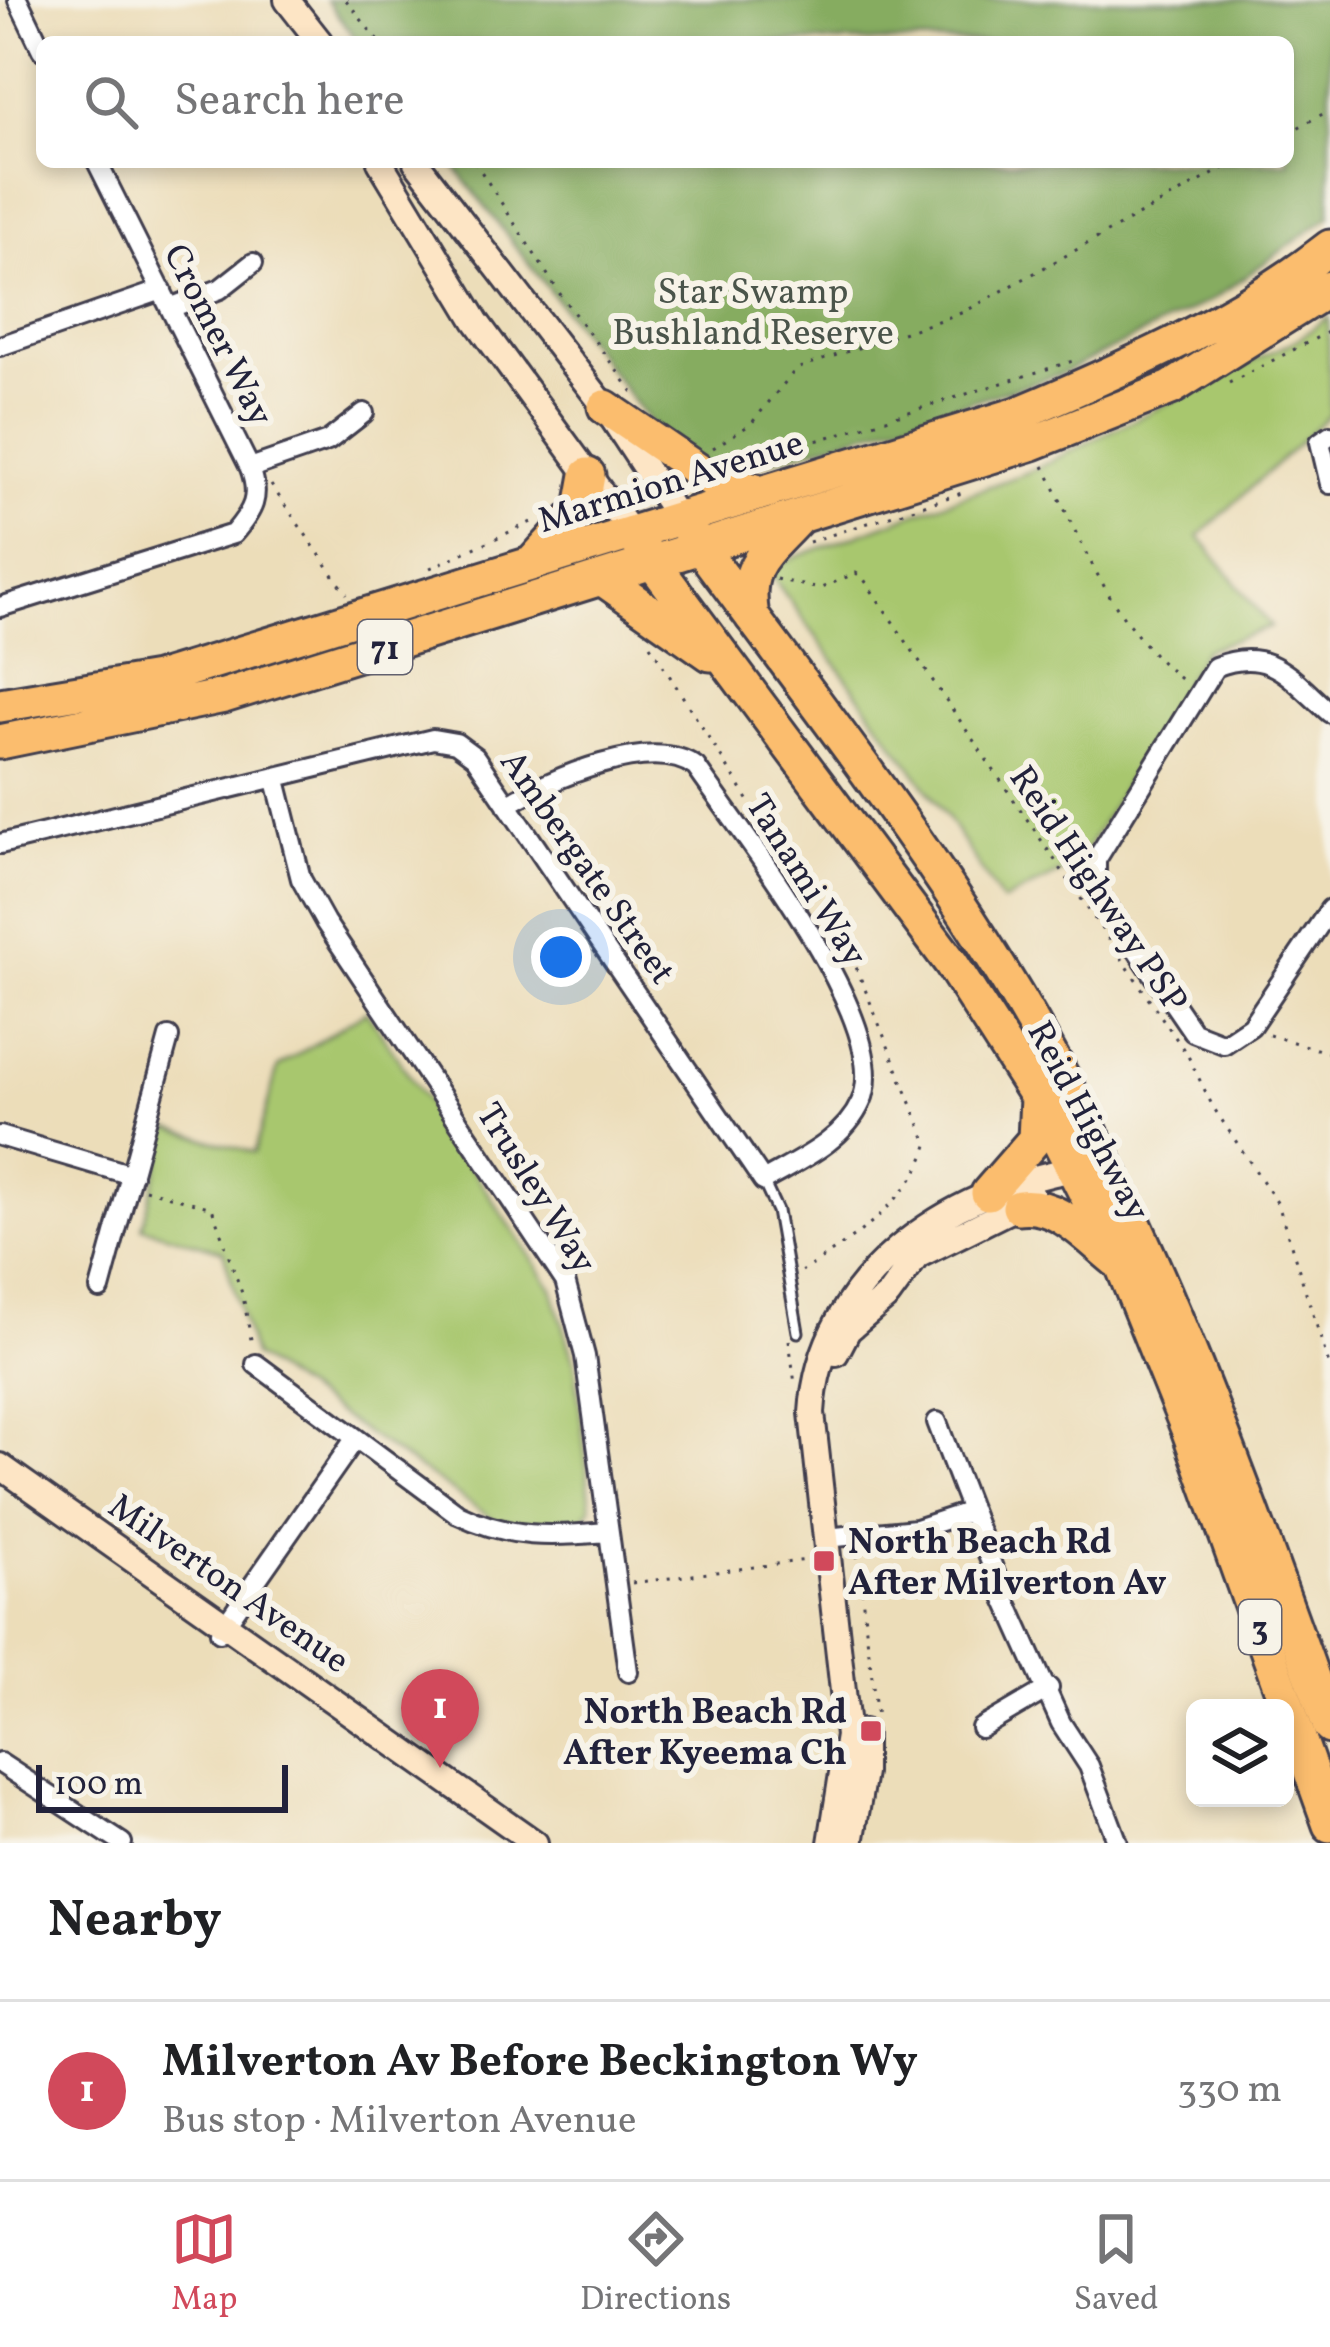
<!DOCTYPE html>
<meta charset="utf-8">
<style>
body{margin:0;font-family:Vollkorn,serif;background:#f6f6f6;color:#202124}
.controls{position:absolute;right:36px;bottom:36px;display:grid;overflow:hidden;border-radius:18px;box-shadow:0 6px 18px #0003}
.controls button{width:108px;height:108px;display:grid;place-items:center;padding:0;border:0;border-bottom:3px solid #e0e0e0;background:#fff;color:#202124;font:60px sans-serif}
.scale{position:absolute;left:36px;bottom:30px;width:252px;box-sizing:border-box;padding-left:12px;border:6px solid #22223b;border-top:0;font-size:33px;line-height:42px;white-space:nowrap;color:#22223b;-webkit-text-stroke:9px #f7f3e8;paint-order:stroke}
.you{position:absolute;left:561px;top:957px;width:42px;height:42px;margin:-30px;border:9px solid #fff;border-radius:50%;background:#1a73e8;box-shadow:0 0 0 18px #1a73e833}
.badge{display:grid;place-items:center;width:78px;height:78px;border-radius:50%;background:#d1495b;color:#fff;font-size:39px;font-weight:700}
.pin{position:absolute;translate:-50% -99px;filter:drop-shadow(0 3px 6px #0008)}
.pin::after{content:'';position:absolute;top:63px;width:42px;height:36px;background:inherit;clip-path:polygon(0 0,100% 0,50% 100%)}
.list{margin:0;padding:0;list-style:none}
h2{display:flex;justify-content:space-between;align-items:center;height:156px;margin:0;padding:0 48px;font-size:51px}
h2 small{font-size:39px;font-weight:400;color:#757577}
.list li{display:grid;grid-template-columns:78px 1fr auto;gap:36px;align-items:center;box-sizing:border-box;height:180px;padding:0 48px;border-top:3px solid #e0e0e0}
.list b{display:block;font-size:45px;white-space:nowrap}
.list p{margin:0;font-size:39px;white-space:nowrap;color:#757577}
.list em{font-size:39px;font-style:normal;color:#757577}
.icon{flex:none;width:66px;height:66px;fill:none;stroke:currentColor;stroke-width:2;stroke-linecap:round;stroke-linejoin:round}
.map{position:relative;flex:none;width:1330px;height:1843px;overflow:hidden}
.search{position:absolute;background:#fff;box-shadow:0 6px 18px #0003;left:36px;right:36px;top:36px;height:132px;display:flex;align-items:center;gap:30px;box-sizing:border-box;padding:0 42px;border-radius:18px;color:#757577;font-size:45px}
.sheet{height:336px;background:#fff}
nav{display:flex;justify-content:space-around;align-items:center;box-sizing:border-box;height:168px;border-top:3px solid #e0e0e0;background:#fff;font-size:33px;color:#757577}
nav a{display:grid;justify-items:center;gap:6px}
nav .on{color:#d1495b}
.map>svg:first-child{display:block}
.green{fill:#a8c76e;stroke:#657454;stroke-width:3}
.forest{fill:#86ac61;stroke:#54674e;stroke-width:3}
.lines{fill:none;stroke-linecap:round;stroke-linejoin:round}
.lane-casing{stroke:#403e4e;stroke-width:15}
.street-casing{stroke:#403e4e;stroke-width:24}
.secondary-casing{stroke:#403e4e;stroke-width:30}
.highway-casing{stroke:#403e4e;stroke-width:39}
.path{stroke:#403e4e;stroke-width:3;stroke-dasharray:3 9;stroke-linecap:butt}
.lane{stroke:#fff;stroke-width:9}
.street{stroke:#fff;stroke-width:18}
.secondary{stroke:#fde5c5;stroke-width:24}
.highway{stroke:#fbbd6e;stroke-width:33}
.poi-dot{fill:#d1495b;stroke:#f7f3e8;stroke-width:4.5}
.labels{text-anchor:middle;stroke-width:12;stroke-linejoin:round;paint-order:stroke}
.shield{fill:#f7f3e8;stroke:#62616f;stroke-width:3}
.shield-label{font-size:33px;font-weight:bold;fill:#22223b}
.park-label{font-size:36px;fill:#4a544a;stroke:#f7f3e8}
.street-label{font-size:36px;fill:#22223b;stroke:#f7f3e8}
.poi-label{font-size:36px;font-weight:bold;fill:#22223b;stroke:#f7f3e8;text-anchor:start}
</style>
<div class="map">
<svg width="1330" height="1843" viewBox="0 0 1330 1843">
<rect width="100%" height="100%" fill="#f7f3e8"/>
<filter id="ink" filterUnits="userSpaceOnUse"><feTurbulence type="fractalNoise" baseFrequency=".00833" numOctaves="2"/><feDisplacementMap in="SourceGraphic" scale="24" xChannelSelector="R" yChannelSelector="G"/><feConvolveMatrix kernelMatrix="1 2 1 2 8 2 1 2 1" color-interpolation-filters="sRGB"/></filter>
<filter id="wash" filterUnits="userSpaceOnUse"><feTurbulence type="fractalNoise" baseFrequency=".004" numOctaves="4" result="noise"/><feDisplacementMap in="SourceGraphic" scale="48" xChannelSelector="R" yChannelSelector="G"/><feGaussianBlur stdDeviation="2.7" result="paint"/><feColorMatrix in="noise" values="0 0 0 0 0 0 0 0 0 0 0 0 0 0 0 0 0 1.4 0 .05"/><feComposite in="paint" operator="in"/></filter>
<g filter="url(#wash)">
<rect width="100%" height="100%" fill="#ecddb9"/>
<!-- green -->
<path class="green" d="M1328,317L1330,414L1199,536L1271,627L1204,650L1078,864L1002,902L937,802L766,568L1028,472L1300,338Z
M366,1011L552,1288L575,1363L591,1508L580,1522L496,1521L253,1356L223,1251L142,1227L169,1128L254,1153L278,1067Z"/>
<!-- forest -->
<path class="forest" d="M326,0H1330V216L1214,299L1058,375L735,472L702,464L660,436L451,162H1288V42H358Z"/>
</g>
<g filter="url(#ink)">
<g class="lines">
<defs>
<path id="lane" d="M763,1181L777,1211L798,1332"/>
<path id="street" d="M18,0L42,50
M170,308L220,289L253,263
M0,346L162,290
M1330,435L1320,442L1330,484
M250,468L328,441L364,413
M0,607L233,534C253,511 261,497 250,468L97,162
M1330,713C1290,678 1270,645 1215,667L1096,860V890L1193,1032L1224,1044L1251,1026L1330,909
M276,780L301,879L325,922L565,1281L585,1356L628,1672
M0,844L433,739L456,743L475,757L763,1181C798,1161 844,1141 861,1102C896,1026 740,832 696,767C653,734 549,779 507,805
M0,1136L132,1175
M100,1289L169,1037
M256,1364L458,1514C510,1539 551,1537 608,1532
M937,1422L1003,1594L1061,1723L1089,1766L1118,1843
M826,1538L916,1529L968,1512
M220,1632L355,1439
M981,1728L1049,1688
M0,1763L122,1843"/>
<path id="secondary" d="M287,0L320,42
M380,162L476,321L631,533
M416,162L605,407L678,518
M836,1353L848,1330L888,1296L917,1256L1034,1198
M0,1466L535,1843
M831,1843L848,1736L812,1413C820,1276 948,1191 1075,1169
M851,1843L863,1773V1732"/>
<path id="highway" d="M605,407L712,480L753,490
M631,533L951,963L1037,1097L1122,1265L1188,1429L1330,1825
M690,533C813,701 946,866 1047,1049C1166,1265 1247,1496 1330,1727
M533,562L582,508L588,475
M603,579L710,654
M752,617C743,565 764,555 797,519
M0,705L157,679L1018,414C1127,367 1236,321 1330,247
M0,742L224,696L1033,443L1171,388L1330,288
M988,1193L1035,1139L1037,1098
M1019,1207C1058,1202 1087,1237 1116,1260"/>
</defs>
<!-- lane casing -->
<use href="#lane" class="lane-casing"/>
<!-- street casing -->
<use href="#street" class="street-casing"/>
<!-- secondary casing -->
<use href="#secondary" class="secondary-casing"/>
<!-- highway casing -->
<use href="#highway" class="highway-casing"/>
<!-- path -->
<path class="path" d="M346,0L379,42
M1288,133L1330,110
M475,162L562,297L638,399
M1229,383L1330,331
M713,448L751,424L796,369L964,312L1235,162
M748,462L1076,360
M1044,466C1083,546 1113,625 1184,682
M271,485L347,594
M809,542L965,492
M430,568L536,520
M776,579L819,589L856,573L863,578L1188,1056L1213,1107L1278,1204L1330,1368
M650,645L754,809L839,925L928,1145C913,1199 848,1243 802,1271
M1269,1035L1330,1053
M145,1189L212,1208L243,1296L252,1345
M789,1340L795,1384
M857,1555L877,1718
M632,1583L807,1560"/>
<!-- lane -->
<use href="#lane" class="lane"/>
<!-- street -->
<use href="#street" class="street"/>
<!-- secondary -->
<use href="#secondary" class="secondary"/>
<!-- highway -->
<use href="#highway" class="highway"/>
</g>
</g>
<!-- markers -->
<g class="poi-dot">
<rect x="812" y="1549" width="24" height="24" rx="6"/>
<rect x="859" y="1719" width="24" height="24" rx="6"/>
</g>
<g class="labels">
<!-- shield labels -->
<g class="shield">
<rect x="358" y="620" width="54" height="54" rx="9"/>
<rect x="1239" y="1600" width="42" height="54" rx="9"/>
</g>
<g class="shield-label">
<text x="385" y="659">71</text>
<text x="1260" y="1639">3</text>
</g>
<!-- park labels -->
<g class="park-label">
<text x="753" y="303">Star Swamp<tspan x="753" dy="41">Bushland Reserve</tspan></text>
</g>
<!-- street labels -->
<g class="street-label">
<text transform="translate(220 334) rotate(63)" y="13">Cromer Way</text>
<text transform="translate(670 480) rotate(-17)" y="13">Marmion Avenue</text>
<text transform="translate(589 866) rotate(55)" y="13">Ambergate Street</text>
<text transform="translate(808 879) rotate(58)" y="13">Tanami Way</text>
<text transform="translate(1100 888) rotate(56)" y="13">Reid Highway PSP</text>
<text transform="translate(1090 1120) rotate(62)" y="13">Reid Highway</text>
<text transform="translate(538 1187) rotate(58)" y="13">Trusley Way</text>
<text transform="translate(230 1582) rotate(35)" y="13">Milverton Avenue</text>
</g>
<!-- poi labels -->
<g class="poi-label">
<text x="848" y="1553">North Beach Rd<tspan x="848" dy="41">After Milverton Av</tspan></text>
<text x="847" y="1723" text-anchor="end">North Beach Rd<tspan x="847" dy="41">After Kyeema Ch</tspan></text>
</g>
</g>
</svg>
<div class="controls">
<button><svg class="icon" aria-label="layers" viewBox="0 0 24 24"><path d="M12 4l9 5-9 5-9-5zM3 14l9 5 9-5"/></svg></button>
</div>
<div class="scale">100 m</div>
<div class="you"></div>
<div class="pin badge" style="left:440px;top:1768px">1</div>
<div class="search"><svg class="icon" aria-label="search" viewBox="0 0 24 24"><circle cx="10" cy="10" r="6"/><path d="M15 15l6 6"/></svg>Search here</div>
</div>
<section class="sheet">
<h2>Nearby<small></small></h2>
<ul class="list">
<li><span class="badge">1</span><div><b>Milverton Av Before Beckington Wy</b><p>Bus stop · Milverton Avenue</p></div><em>330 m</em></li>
</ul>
</section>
<nav>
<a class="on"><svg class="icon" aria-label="map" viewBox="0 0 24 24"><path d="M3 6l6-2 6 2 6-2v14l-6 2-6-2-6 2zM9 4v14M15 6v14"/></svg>Map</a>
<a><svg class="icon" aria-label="directions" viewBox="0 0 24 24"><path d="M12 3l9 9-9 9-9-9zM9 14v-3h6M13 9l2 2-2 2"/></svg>Directions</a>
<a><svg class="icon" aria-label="saved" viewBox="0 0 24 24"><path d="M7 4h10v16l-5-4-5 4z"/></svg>Saved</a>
</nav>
